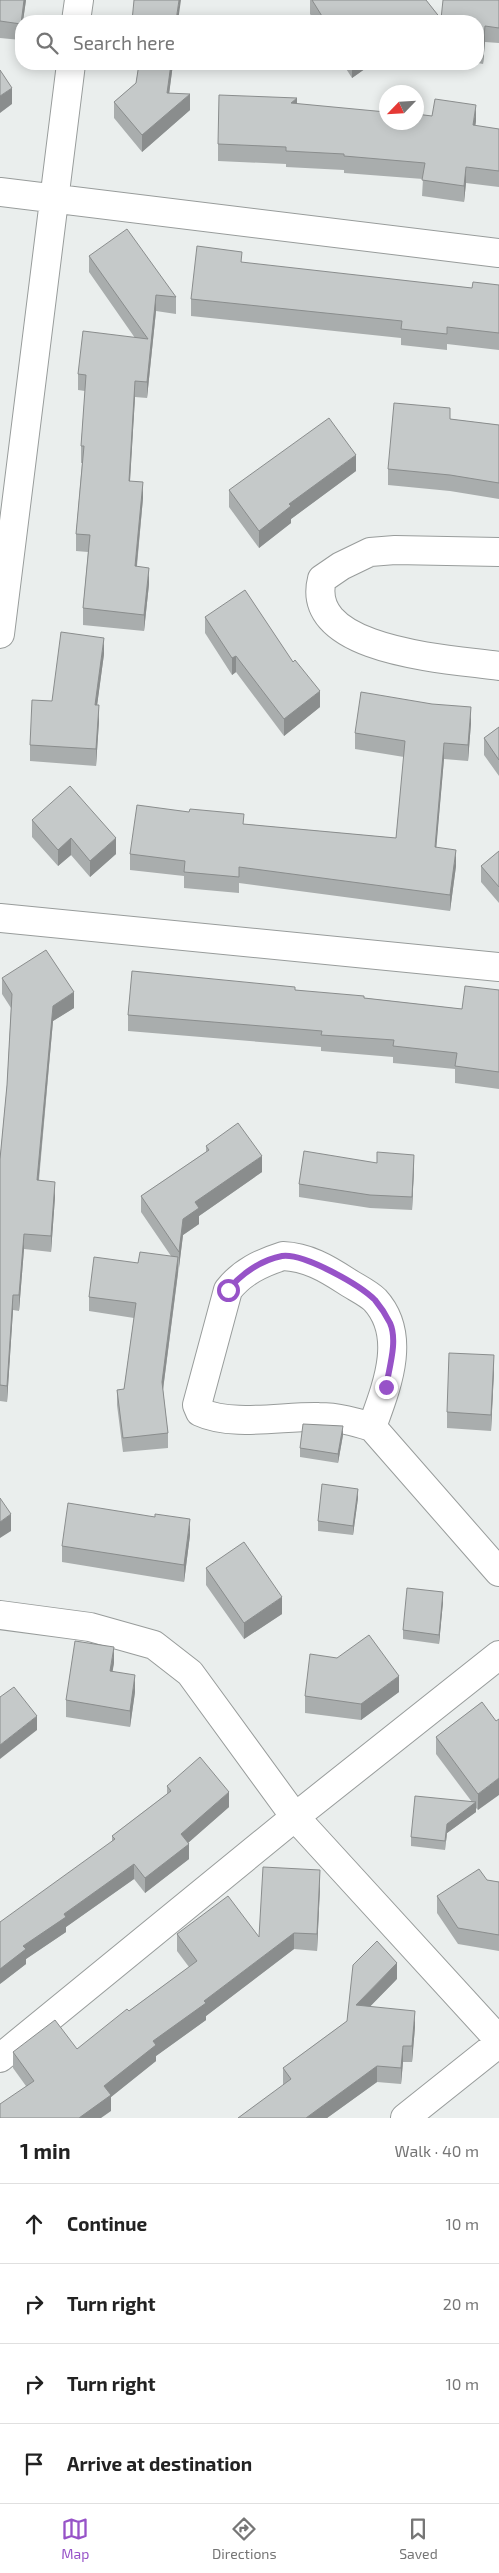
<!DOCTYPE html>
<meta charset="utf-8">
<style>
body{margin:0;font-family:"Exo 2",sans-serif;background:#f6f6f6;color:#222}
.compass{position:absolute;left:379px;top:85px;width:45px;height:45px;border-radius:50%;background:#fff;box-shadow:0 2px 12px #0003;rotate:245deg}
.stop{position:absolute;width:15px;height:15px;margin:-11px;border:4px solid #9753c8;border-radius:50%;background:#fff}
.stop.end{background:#9753c8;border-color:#fff;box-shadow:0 1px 5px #0008}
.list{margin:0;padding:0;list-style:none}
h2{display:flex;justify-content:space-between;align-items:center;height:65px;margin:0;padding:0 20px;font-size:21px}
h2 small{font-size:16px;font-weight:400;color:#767676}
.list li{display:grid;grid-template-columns:32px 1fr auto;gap:15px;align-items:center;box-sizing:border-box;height:80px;padding:0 20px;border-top:1px solid #e0e0e0}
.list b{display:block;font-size:19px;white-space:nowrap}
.list em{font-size:16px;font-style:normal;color:#767676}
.icon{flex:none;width:28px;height:28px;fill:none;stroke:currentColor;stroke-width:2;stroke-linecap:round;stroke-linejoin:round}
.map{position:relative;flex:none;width:499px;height:2118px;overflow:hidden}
.search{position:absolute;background:#fff;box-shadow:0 2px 12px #0003;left:15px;right:15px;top:15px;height:55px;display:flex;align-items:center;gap:12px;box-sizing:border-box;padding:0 18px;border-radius:20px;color:#767676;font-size:19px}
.sheet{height:385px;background:#fff}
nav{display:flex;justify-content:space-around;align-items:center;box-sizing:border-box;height:70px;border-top:1px solid #e0e0e0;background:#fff;font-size:14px;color:#767676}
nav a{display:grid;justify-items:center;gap:2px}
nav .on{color:#9753c8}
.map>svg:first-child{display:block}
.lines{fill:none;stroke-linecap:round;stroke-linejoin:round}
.minor-casing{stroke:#989c9b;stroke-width:30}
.minor{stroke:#fff;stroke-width:28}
.wall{fill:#a9adad}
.shaded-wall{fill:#8a8d8d}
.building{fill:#c5c9c9;stroke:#8a8d8d}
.route{stroke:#9753c8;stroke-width:6}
</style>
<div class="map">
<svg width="499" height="2118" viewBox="0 0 499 2118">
<rect width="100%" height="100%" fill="#eaeeed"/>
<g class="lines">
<defs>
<path id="minor" d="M76,21L79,0
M0,192L499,253
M499,552L395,550L370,552L341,566L322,579C303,653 453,659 499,666
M0,634L71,64
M0,918L499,967
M283,1256C307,1257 326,1268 346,1281C355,1287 368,1293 375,1300C408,1336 386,1388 372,1427C355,1422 338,1417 319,1417C283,1416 232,1427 200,1412L197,1405L228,1290C242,1272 261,1263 283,1256Z
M372,1427L499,1572
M0,1615L90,1627L154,1645L190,1673L295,1817L499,2040
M0,2058L295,1817L499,1655
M405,2118L499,2043"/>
</defs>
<!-- minor casing -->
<use href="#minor" class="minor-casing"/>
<!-- minor -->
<use href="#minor" class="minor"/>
</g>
<!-- wall -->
<path class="wall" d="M0,0H26L23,21H21V40L0,38Z
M310,0H426L441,19L499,0V43L485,42L483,64L478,63V21H315L310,14Z
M139,64H173L169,93L190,110L142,152L114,118V102L136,83Z
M343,64H407V67L369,66L352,78Z
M297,104L476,121L475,126L499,129V187L466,183L464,202L422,196L423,179L344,173V170L286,167V164L218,161V144Z
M89,256L176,297V314L156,311L147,398L135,397L130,481L143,498L137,566L149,584L144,631L83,625V608L88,552L76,551V534L82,463H81V446L85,391L78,390V374L135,338L89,272Z
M242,263L472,288L499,285V350L447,344V350L401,345V338L191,316V299Z
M450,419L499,425V499L450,491L388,485V469Z
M356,471L291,519V523L259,548L229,507V490Z
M205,617L293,662L320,707L284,736L236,672L232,675L205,633Z
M104,654L97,705L99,721L96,766L30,761V745L52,701Z
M471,723L468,761L444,759L436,847L456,866L450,911L239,883V893L184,888V876L130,870V854L244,824L396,838L404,757L355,749V733Z
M499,727V776L484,755V738Z
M32,820L116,854L90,877L71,855L58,866L32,837Z
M499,851V903L481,882V866Z
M2,978L74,1008L53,1021L39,1180L55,1197L51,1252L24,1249L19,1311L13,1310L7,1402L0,1401V1159L7,1085L11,1008L2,994Z
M295,990L462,1009L499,990V1089L455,1083V1069L393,1063V1057L321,1051V1047L128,1031V1015Z
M206,1146L262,1172L199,1216V1224L183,1235L163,1390L168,1433V1448L123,1452L117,1405V1390L124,1389L134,1318L89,1311V1297L138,1263L171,1256L141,1212V1196L206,1152Z
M377,1163L414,1168L412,1210L370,1208L299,1197V1184Z
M494,1371L491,1431L447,1428V1412Z
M343,1435L338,1463L300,1457V1448Z
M358,1498L353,1535L318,1531V1521Z
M190,1535L184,1582L62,1562V1546Z
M206,1568L282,1614L244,1639L206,1585Z
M443,1602L439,1644L403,1639V1630Z
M114,1663L112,1671L135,1692L130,1727L66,1717V1700Z
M399,1692L361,1720L305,1713V1696Z
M482,1702L478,1810L476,1808V1812L447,1833L445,1850L411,1846V1837L472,1802L436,1754V1737Z
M167,1786L229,1807L188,1843L189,1859L145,1893L134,1879L66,1927V1932L26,1959V1964L0,1984L112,1841V1836L167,1794Z
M487,1880L499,1882V1951L458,1944L437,1913V1896Z
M320,1887L317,1951L294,1949L206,2016V2020L156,2056V2061L111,2097V2111L26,2086L13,2068V2052L77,2049L189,1967L177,1951V1934L259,1937Z
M397,1979L370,2006L415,2027L412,2062H403L401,2084L377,2082L327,2118H238L284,2085L283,2084V2068L347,2021Z"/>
<!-- shaded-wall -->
<path class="shaded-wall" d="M24,0H26L23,21H22Z
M179,0H181L178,21H176Z
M485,26V42L483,64V48Z
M171,64H173L167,110V93Z
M352,64H369V66L352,78Z
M12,88V104L0,113V96Z
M190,94V110L142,152V135Z
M297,98V115L291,103Z
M476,105V121L473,142V125Z
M466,167V183L464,202V186Z
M156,295V311L147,398V382Z
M135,381V397L129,497V481Z
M356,455V471L291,519V523L259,548V531L289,504Z
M143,482V498L135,583V566Z
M149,568V584L144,631V615Z
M104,638V654L95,721V705Z
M236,656V672L232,675V658Z
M320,691V707L284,736V719Z
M99,705V721L96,766V749Z
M471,707V723L468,761V745Z
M444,743V759L435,863V847Z
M71,838V855L58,866V850Z
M116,838V854L90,877V861Z
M456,850V866L450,911V895Z
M74,992V1008L53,1021L37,1196V1180L53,1006Z
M414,1155V1168L412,1210V1197Z
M262,1156V1172L199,1216V1224L183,1235L179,1268V1252L183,1219L195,1202Z
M55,1182V1197L51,1252V1236Z
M24,1234V1249L19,1311V1295Z
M178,1257V1272L162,1397V1382Z
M13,1295V1310L7,1402V1386Z
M494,1355V1371L491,1431V1415Z
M343,1426V1435L338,1463V1454Z
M358,1489V1498L353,1535V1526Z
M11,1514V1531L0,1538V1522Z
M190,1519V1535L184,1582V1565Z
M443,1592V1602L439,1644V1635Z
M282,1597V1614L244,1639V1623Z
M114,1647V1663L110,1687V1671Z
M135,1675V1692L130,1727V1711Z
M399,1676V1692L361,1720V1704Z
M37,1716V1730L0,1759V1745Z
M499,1778V1795L478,1810V1794Z
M229,1792V1807L181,1849V1834Z
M476,1802V1812L447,1833L445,1850L447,1824Z
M189,1844V1859L145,1893V1878Z
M134,1864V1879L66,1927V1932L26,1959V1964L0,1984V1969L23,1946L64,1914Z
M320,1870V1887L317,1951V1934Z
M294,1933V1949L206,2016V2020L156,2056V2061L111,2097V2111L101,2118H79L104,2086L153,2041L204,2001Z
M397,1963V1979L356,2021V2005Z
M415,2011V2027L412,2062V2046Z
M403,2046V2062L401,2084V2068Z
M377,2066V2082L327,2118H306Z"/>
<!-- building -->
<path class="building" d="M0,0H24L21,24L0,21Z
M134,0H179L176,21H132Z
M312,0H426L441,19L443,0H499V28L485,26L483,48H478V21H325Z
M139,64H171L167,93L190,94L142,135L114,102L136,83Z
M0,70L12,88L0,96Z
M219,95L297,98L291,103L386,112V122H416V114L432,116L435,99L476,105L473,125L499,129V171L466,167L464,186L422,180L425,163L344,156V154L286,151V147L218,144Z
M127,229L176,297L156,295L147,382L135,381L129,481L143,482L135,566L149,568L144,615L83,608L90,535L76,534L84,446H81L86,375L78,374L83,331L148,339L89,256Z
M197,246L242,252L241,262L472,288L473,282L499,285V333L447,327V334L401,329L402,321L191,299Z
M394,403L450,408V419L499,425V483L450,475L388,469Z
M329,418L356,455L289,504L291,506L259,531L229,490Z
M245,590L293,662L295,660L320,691L284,719L236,656L232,658L205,617Z
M61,632L104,638L95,705H99L96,749L30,745L32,700L52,701Z
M361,692L432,704L471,707L468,745L444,743L435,847L456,850L450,895L239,867V877L184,872L185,861L130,854L137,805L189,812L190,809L244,814L243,824L396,838L405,741L355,733Z
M499,727V760L484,738Z
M70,786L116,838L90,861L71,838L58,850L32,820Z
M499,851V887L481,866Z
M46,950L74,992L53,1006L37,1180L55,1182L51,1236L24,1234L19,1295H13L7,1386L0,1385V1159L7,1085L12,994L2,978Z
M132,971L295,987V990L364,996V998L462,1009L465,986L499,990V1072L455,1066L457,1053L393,1046L394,1040L321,1035L322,1031L128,1015Z
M238,1123L262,1156L195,1202L199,1208L183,1219L179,1252L141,1196L209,1150L206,1146Z
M304,1151L377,1163V1152L414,1155L412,1197L370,1195L299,1184Z
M140,1252L178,1257L162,1382L168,1433L123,1438L117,1390L124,1389L136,1303L89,1297L94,1257L138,1263Z
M449,1353L494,1355L491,1415L447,1412Z
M303,1424L343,1426L338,1454L300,1448Z
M322,1484L358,1489L353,1526L318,1521Z
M0,1498L11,1514L0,1522Z
M68,1503L155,1517V1514L190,1519L184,1565L62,1546Z
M244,1542L282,1597L244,1623L206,1568Z
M407,1588L443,1592L439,1635L403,1630Z
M369,1635L399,1676L361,1704L305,1696L310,1654L337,1658Z
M75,1641L114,1647L110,1671L135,1675L130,1711L66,1700Z
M14,1687L37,1716L0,1745V1697Z
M482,1702L496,1721L499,1719V1778L478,1794L436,1737Z
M200,1757L229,1792L181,1834L189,1844L145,1878L134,1864L64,1914L66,1917L23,1946L26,1949L0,1969V1922L115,1839L112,1836L171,1791L167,1786Z
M415,1796L476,1802L447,1824L445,1841L411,1837Z
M263,1867L320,1870L317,1934L294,1933L204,2001L206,2003L153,2041L156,2045L104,2086L111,2095L79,2118H0V2104L34,2081L13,2052L55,2020L77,2049L127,2009L129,2011L197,1961L177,1934L228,1896L259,1937Z
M479,1869L487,1880L499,1882V1935L458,1928L437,1896Z
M377,1941L397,1963L356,2005L415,2011L412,2046H403L401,2068L377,2066L306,2118H238L291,2079L283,2068L347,2021L353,1965Z"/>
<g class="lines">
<!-- route -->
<path class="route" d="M228,1290C241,1274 261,1260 282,1256C304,1253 360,1285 375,1300C380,1306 386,1315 390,1323C398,1341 389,1368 386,1387"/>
</g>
</svg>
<svg class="compass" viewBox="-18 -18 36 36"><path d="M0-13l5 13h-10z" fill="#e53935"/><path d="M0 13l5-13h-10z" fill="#767676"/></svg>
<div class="stop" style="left:228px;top:1290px"></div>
<div class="stop end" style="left:386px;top:1387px"></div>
<div class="search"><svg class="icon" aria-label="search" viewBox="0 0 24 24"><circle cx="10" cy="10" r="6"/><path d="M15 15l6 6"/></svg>Search here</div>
</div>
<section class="sheet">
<h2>1 min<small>Walk · 40 m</small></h2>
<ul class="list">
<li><svg class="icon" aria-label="ahead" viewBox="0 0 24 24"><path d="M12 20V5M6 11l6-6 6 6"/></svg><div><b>Continue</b></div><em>10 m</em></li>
<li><svg class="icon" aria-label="right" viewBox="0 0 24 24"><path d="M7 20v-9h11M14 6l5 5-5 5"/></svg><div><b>Turn right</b></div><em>20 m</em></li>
<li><svg class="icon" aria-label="right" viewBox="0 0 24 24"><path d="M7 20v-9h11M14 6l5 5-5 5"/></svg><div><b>Turn right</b></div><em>10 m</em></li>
<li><svg class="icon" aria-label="arrive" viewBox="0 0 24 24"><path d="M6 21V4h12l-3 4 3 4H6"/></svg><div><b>Arrive at destination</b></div></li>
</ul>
</section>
<nav>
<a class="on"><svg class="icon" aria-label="map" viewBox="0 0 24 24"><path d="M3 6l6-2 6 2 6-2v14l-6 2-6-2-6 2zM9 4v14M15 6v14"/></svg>Map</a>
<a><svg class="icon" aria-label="directions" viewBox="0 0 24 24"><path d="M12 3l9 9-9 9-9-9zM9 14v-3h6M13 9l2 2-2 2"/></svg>Directions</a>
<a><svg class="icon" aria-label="saved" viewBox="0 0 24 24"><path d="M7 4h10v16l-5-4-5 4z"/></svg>Saved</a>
</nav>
